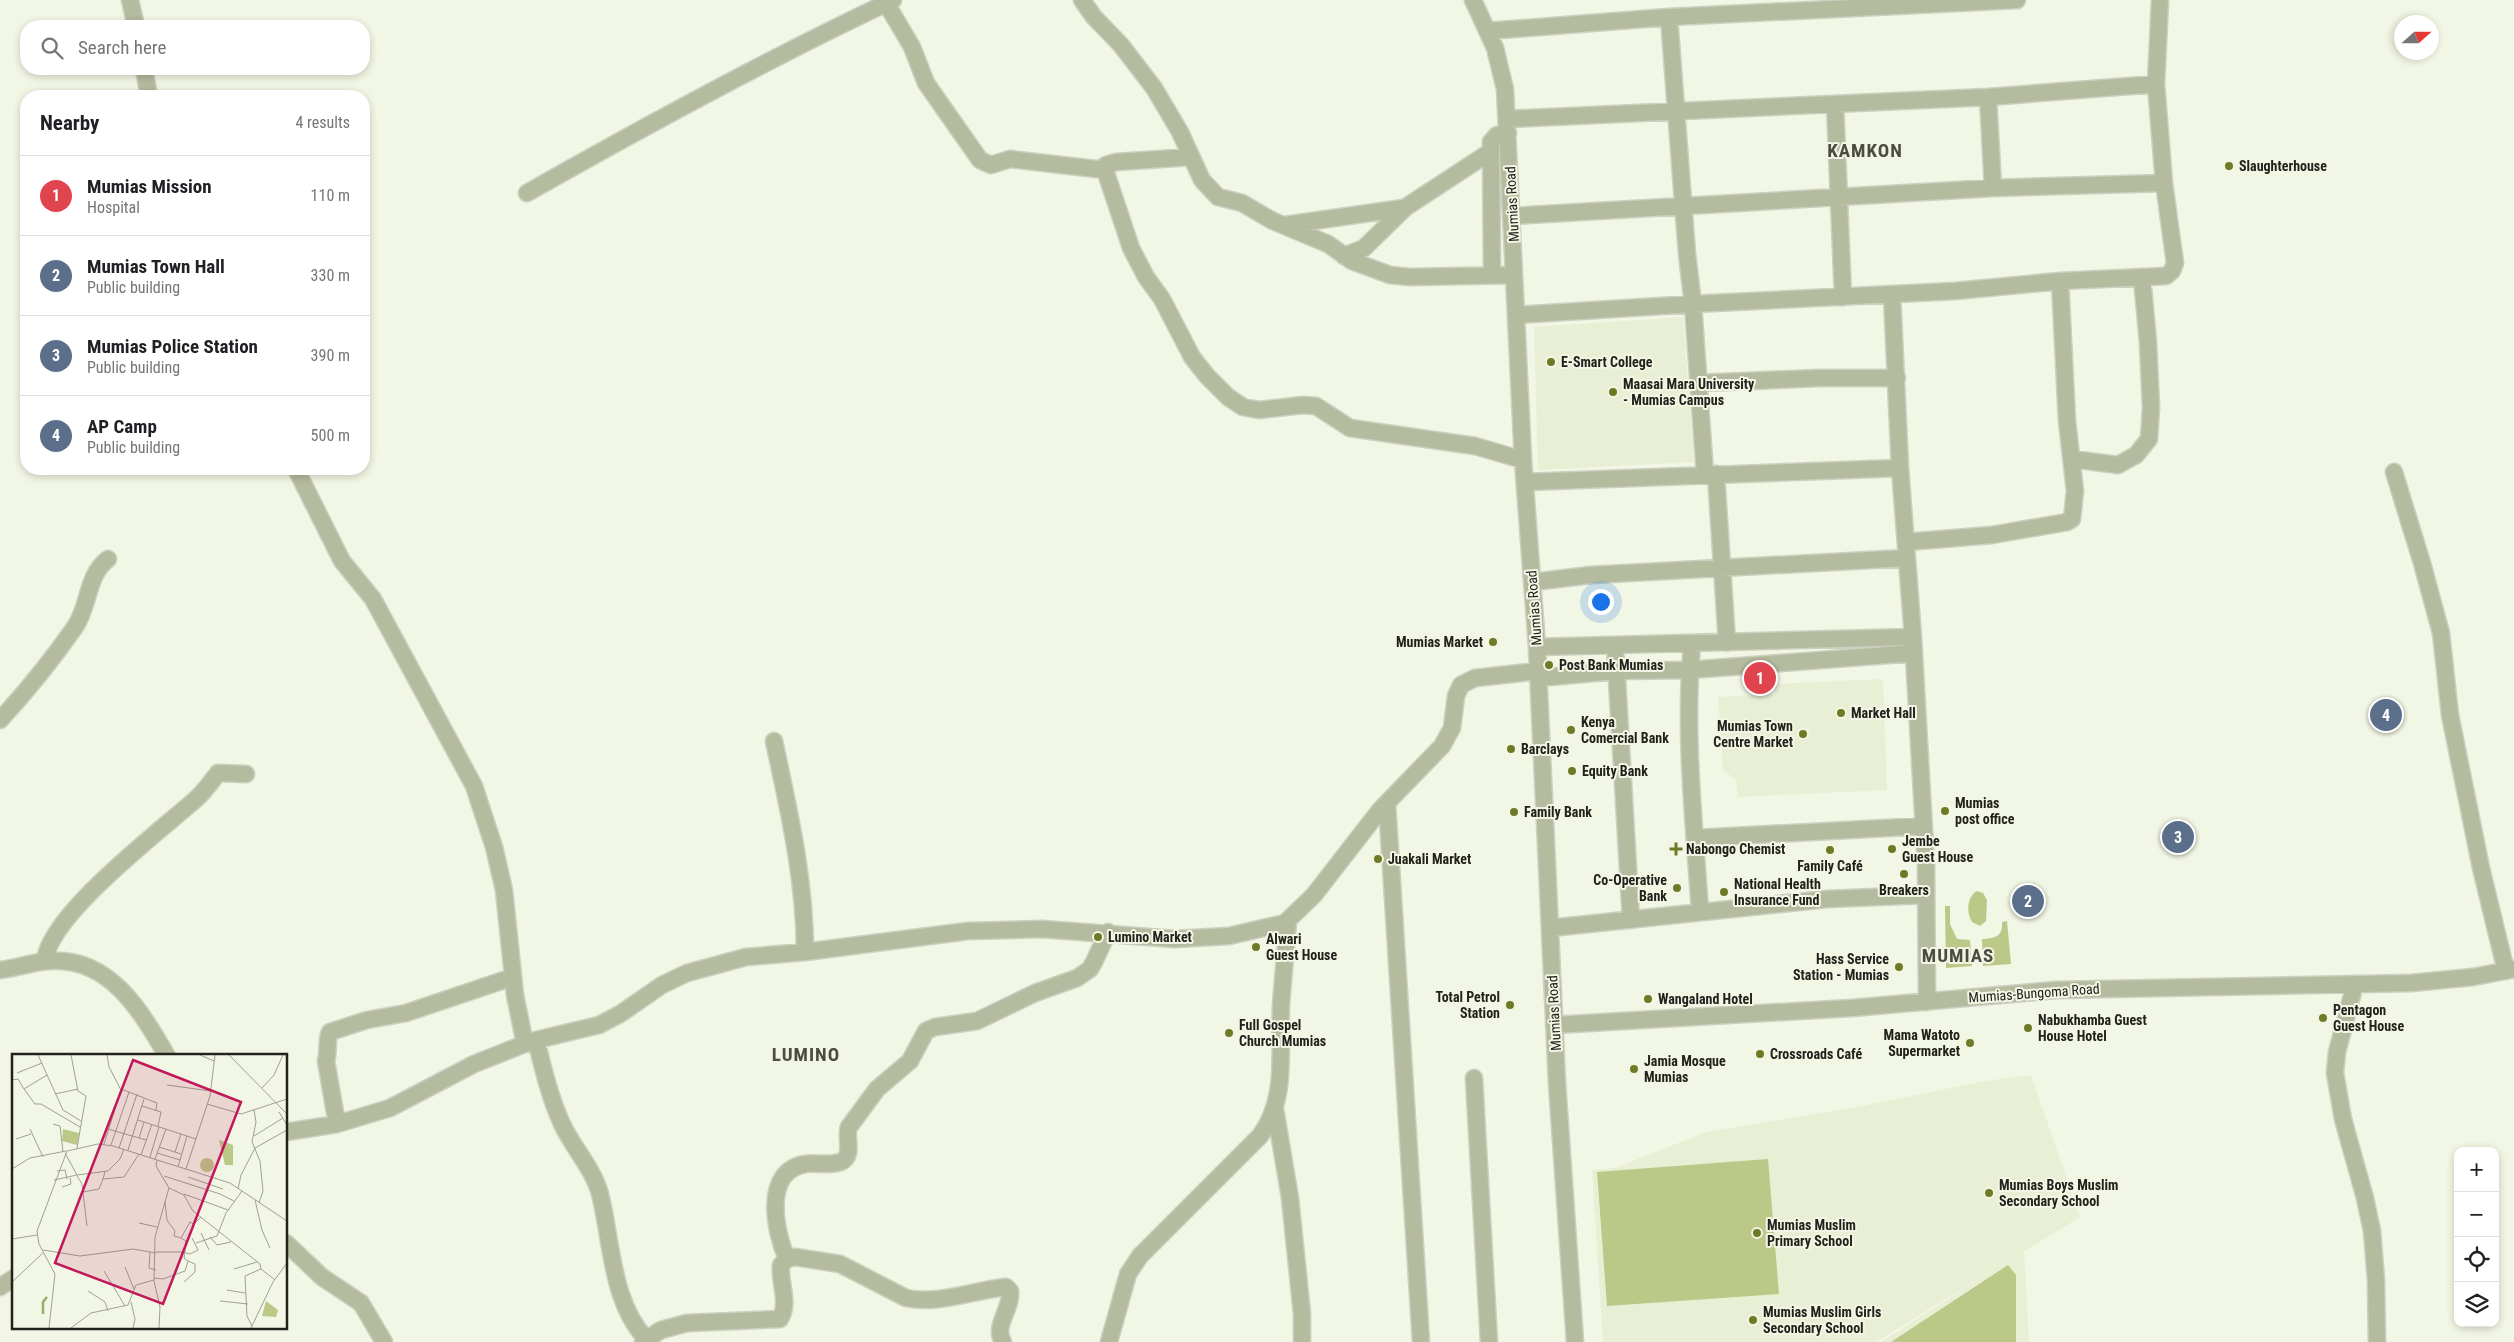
<!DOCTYPE html>
<meta charset="utf-8">
<style>
body{margin:0;font-family:"Roboto Condensed",sans-serif;background:#f2f2f2;color:#202124}
.controls{position:absolute;right:15px;bottom:15px;display:grid;overflow:hidden;border-radius:10px;box-shadow:0 2px 8px #0003}
.controls button{width:45px;height:45px;display:grid;place-items:center;padding:0;border:0;border-bottom:1px solid #e0e0e0;background:#fff;color:#202124;font:25px sans-serif}
.compass{position:absolute;left:2394px;top:15px;width:45px;height:45px;border-radius:50%;background:#fff;box-shadow:0 2px 8px #0003;rotate:69deg}
.you{position:absolute;left:1600px;top:601px;width:18px;height:18px;margin:-12px;border:4px solid #fff;border-radius:50%;background:#1a73e8;box-shadow:0 0 0 8px #1a73e833}
.badge{display:grid;place-items:center;width:32px;height:32px;border-radius:50%;background:#0f766e;color:#fff;font-size:16px;font-weight:700}
.pin{position:absolute;translate:-50% -50%;border:2px solid #fff;box-shadow:0 1px 5px #0006}
.list{margin:0;padding:0;list-style:none}
h2{display:flex;justify-content:space-between;align-items:center;height:65px;margin:0;padding:0 20px;font-size:21px}
h2 small{font-size:16px;font-weight:400;color:#757577}
.list li{display:grid;grid-template-columns:32px 1fr auto;gap:15px;align-items:center;box-sizing:border-box;height:80px;padding:0 20px;border-top:1px solid #e0e0e0}
.list b{display:block;font-size:19px;white-space:nowrap}
.list p{margin:0;font-size:16px;white-space:nowrap;color:#757577}
.list em{font-size:16px;font-style:normal;color:#757577}
.icon{flex:none;width:28px;height:28px;fill:none;stroke:currentColor;stroke-width:2;stroke-linecap:round;stroke-linejoin:round}
.map{position:relative;flex:none;width:2514px;height:1342px;overflow:hidden}
.search{position:absolute;background:#fff;box-shadow:0 2px 8px #0003;left:20px;top:20px;width:350px;height:55px;display:flex;align-items:center;gap:12px;box-sizing:border-box;padding:0 18px;border-radius:20px;color:#757577;font-size:19px}
.panel{position:absolute;background:#fff;box-shadow:0 2px 8px #0003;left:20px;top:90px;width:350px;height:385px;border-radius:20px}
.map>svg:first-child{display:block}
.built{fill:#e9efd5}
.green{fill:#bbc887}
.lines{fill:none;stroke-linecap:round;stroke-linejoin:round}
.minor-casing{stroke:#ccd0c0;stroke-width:19}
.minor{stroke:#b5bb9e;stroke-width:16}
.poi-dot{fill:#6d7a26;stroke:#f2f6e4;stroke-width:2}
.labels{text-anchor:middle;stroke-width:4;stroke-linejoin:round;paint-order:stroke}
.poi-label{font-size:14px;font-weight:bold;fill:#21221c;stroke:#f2f6e4;text-anchor:start}
.street-label{font-size:14px;fill:#21221c;stroke:#f2f6e4}
.district-label{font-size:19px;font-weight:bold;letter-spacing:1px;fill:#4b4e3f;stroke:#f2f6e4}
.inset-river{fill:none;stroke:#9da967;stroke-width:2.5}
.inset-road{fill:none;stroke:#9ea194;stroke-width:1}
.view{fill:#c2185b;fill-opacity:0.15;stroke:#c2185b;stroke-width:2.5}
.inset-edge{fill:none;stroke:#21221c;stroke-width:2.5}
</style>
<div class="map">
<svg width="2514" height="1342" viewBox="0 0 2514 1342">
<rect width="100%" height="100%" fill="#f2f6e4"/>
<!-- built -->
<path class="built" d="M1683,317L1694,462L1538,470L1534,327Z
M1883,679L1887,790L1738,797L1736,780L1723,770L1718,697L1774,694L1775,684Z
M2031,1075L2080,1217L2024,1251L2029,1342H1881L1998,1267L1876,1342H1603L1592,1170L1615,1168L1706,1132L1857,1107L1985,1081Z"/>
<!-- green -->
<path class="green" d="M1977,891L1983,893L1987,900L1986,921L1980,926L1972,922C1966,913 1967,896 1977,891Z
M1945,906H1950V924L1957,939L1970,940L1972,966L1946,968Z
M2007,921L2011,964L1983,966L1982,939C1995,938 2003,937 2002,922Z
M1768,1159L1779,1294L1607,1306L1597,1172Z
M2008,1265L2016,1275V1342H1891Z"/>
<g class="lines">
<defs>
<path id="minor" d="M130,0L136,26
M1082,0L1094,17L1121,45L1154,88L1180,132L1202,180L1218,197L1242,203L1273,221L1328,244L1352,261L1390,275L1410,277L1514,275
M1473,0L1495,48L1505,89L1523,460L1537,647L1557,1083L1575,1342
M886,3L912,47L926,83L980,160L991,165L1010,159L1105,170
M1669,17L1687,254L1693,304L1705,475
M1487,31L1669,17L2017,0
M144,69L149,96
M1988,97L1993,188
M1835,104L1843,297
M1507,119L1988,97L2156,84
M1191,157L1116,162L1106,165L1105,170L1131,248L1146,277L1162,299L1192,357L1207,376L1228,397L1243,407L1259,410L1303,405L1316,406L1350,428L1475,446L1523,460
M527,193C647,125 768,59 893,0
M1513,216L1993,188L2164,183
M1285,225L1404,208
M1344,256L1364,248L1406,207L1490,152
M1492,274L1491,142L1497,135L1508,133
M1892,295L1900,468L1913,637L1926,865L1927,1002
M1517,315L1693,304L1955,291L2060,281L2166,276L2172,271L2175,263L2164,183L2156,84L2160,0
M1699,383L1819,378H1897
M2072,459L2118,465L2136,455L2149,439L2151,408L2148,342L2142,278
M296,469L342,561L373,599L474,786L494,847L504,890L515,995L525,1044
M2394,472L2422,563L2441,633L2450,715L2481,868L2506,971
M1716,474L1727,643
M1526,482L1900,468
M1906,542L1992,535L2067,522L2072,519L2075,491L2067,421L2060,281
M1533,582L1591,575L1907,558
M1615,645L1631,920
M1692,645C1684,733 1694,822 1700,911
M1537,647L1913,637
M1538,678L1616,671L1689,670L1914,653
M0,720C25,693 54,657 75,627C90,605 86,576 108,559
M774,741C789,811 805,880 805,952
M1387,803L1421,1342
M1695,838L1924,826
M1550,928L1827,899L1926,895
M45,961C48,916 160,831 196,799C204,792 211,782 218,773L246,774
M0,970C17,968 32,962 49,961C109,956 141,1011 167,1056
M2355,984L2337,1052L2335,1073L2343,1119L2365,1198L2372,1231L2376,1280L2377,1342
M1554,1025L1852,1008L2056,990L2411,983L2473,977L2514,969
M536,1040C543,1068 550,1098 562,1124C573,1148 593,1168 600,1194C612,1241 611,1303 647,1340
M1474,1078L1489,1342
M1275,1109L1290,1198L1302,1314V1342
M337,1124L326,1061C329,1051 326,1040 330,1032L367,1020L406,1013L513,977
M286,1132L337,1124L390,1108L474,1064L532,1041L599,1025L620,1014L662,985L687,973L746,957L805,952L968,931L1042,929L1175,939L1229,936L1285,923L1314,895L1380,810L1442,746L1452,728L1456,696L1461,685L1475,678L1538,671
M286,1243L322,1277L361,1303L384,1342
M787,1259C775,1232 762,1170 806,1164C817,1162 835,1167 844,1160C853,1152 845,1137 849,1127L877,1089L910,1061L926,1031L935,1027L977,1021L1035,993L1077,978L1090,969L1094,962L1108,932
M0,1287L14,1278
M643,1342L661,1330L687,1323L780,1319C790,1302 779,1283 781,1265L787,1259L795,1257L840,1264L906,1298C939,1305 974,1290 1006,1287L1010,1291C1012,1309 993,1326 1003,1342
M1109,1342L1128,1274L1140,1256L1260,1136C1288,1099 1279,1050 1281,1005C1283,977 1286,949 1288,921"/>
</defs>
<!-- minor casing -->
<use href="#minor" class="minor-casing"/>
<!-- minor -->
<use href="#minor" class="minor"/>
</g>
<!-- markers -->
<g class="poi-dot">
<circle cx="2229" cy="166" r="5"/>
<circle cx="1551" cy="362" r="5"/>
<circle cx="1613" cy="392" r="5"/>
<circle cx="1493" cy="642" r="5"/>
<circle cx="1549" cy="665" r="5"/>
<circle cx="1841" cy="713" r="5"/>
<circle cx="1571" cy="730" r="5"/>
<circle cx="1803" cy="734" r="5"/>
<circle cx="1511" cy="749" r="5"/>
<circle cx="1572" cy="771" r="5"/>
<circle cx="1945" cy="811" r="5"/>
<circle cx="1514" cy="812" r="5"/>
<path d="M1673.5 841.5h5v5h5v5h-5v5h-5v-5h-5v-5h5z"/>
<circle cx="1892" cy="849" r="5"/>
<circle cx="1830" cy="850" r="5"/>
<circle cx="1378" cy="859" r="5"/>
<circle cx="1904" cy="874" r="5"/>
<circle cx="1677" cy="888" r="5"/>
<circle cx="1724" cy="892" r="5"/>
<circle cx="1098" cy="937" r="5"/>
<circle cx="1256" cy="947" r="5"/>
<circle cx="1899" cy="967" r="5"/>
<circle cx="1648" cy="999" r="5"/>
<circle cx="1510" cy="1005" r="5"/>
<circle cx="2323" cy="1018" r="5"/>
<circle cx="2028" cy="1028" r="5"/>
<circle cx="1229" cy="1033" r="5"/>
<circle cx="1970" cy="1043" r="5"/>
<circle cx="1760" cy="1054" r="5"/>
<circle cx="1634" cy="1069" r="5"/>
<circle cx="1989" cy="1193" r="5"/>
<circle cx="1757" cy="1233" r="5"/>
<circle cx="1753" cy="1320" r="5"/>
</g>
<g class="labels">
<!-- poi labels -->
<g class="poi-label">
<text x="2239" y="171">Slaughterhouse</text>
<text x="1561" y="367">E-Smart College</text>
<text x="1623" y="389">Maasai Mara University<tspan x="1623" dy="16">- Mumias Campus</tspan></text>
<text x="1483" y="647" text-anchor="end">Mumias Market</text>
<text x="1559" y="670">Post Bank Mumias</text>
<text x="1851" y="718">Market Hall</text>
<text x="1581" y="727">Kenya<tspan x="1581" dy="16">Comercial Bank</tspan></text>
<text x="1793" y="731" text-anchor="end">Mumias Town<tspan x="1793" dy="16">Centre Market</tspan></text>
<text x="1521" y="754">Barclays</text>
<text x="1582" y="776">Equity Bank</text>
<text x="1955" y="808">Mumias<tspan x="1955" dy="16">post office</tspan></text>
<text x="1524" y="817">Family Bank</text>
<text x="1902" y="846">Jembe<tspan x="1902" dy="16">Guest House</tspan></text>
<text x="1686" y="854">Nabongo Chemist</text>
<text x="1388" y="864">Juakali Market</text>
<text x="1830" y="871" text-anchor="middle">Family Café</text>
<text x="1667" y="885" text-anchor="end">Co-Operative<tspan x="1667" dy="16">Bank</tspan></text>
<text x="1734" y="889">National Health<tspan x="1734" dy="16">Insurance Fund</tspan></text>
<text x="1904" y="895" text-anchor="middle">Breakers</text>
<text x="1108" y="942">Lumino Market</text>
<text x="1266" y="944">Alwari<tspan x="1266" dy="16">Guest House</tspan></text>
<text x="1889" y="964" text-anchor="end">Hass Service<tspan x="1889" dy="16">Station - Mumias</tspan></text>
<text x="1500" y="1002" text-anchor="end">Total Petrol<tspan x="1500" dy="16">Station</tspan></text>
<text x="1658" y="1004">Wangaland Hotel</text>
<text x="2333" y="1015">Pentagon<tspan x="2333" dy="16">Guest House</tspan></text>
<text x="2038" y="1025">Nabukhamba Guest<tspan x="2038" dy="16">House Hotel</tspan></text>
<text x="1239" y="1030">Full Gospel<tspan x="1239" dy="16">Church Mumias</tspan></text>
<text x="1960" y="1040" text-anchor="end">Mama Watoto<tspan x="1960" dy="16">Supermarket</tspan></text>
<text x="1770" y="1059">Crossroads Café</text>
<text x="1644" y="1066">Jamia Mosque<tspan x="1644" dy="16">Mumias</tspan></text>
<text x="1999" y="1190">Mumias Boys Muslim<tspan x="1999" dy="16">Secondary School</tspan></text>
<text x="1767" y="1230">Mumias Muslim<tspan x="1767" dy="16">Primary School</tspan></text>
<text x="1763" y="1317">Mumias Muslim Girls<tspan x="1763" dy="16">Secondary School</tspan></text>
</g>
<!-- street labels -->
<g class="street-label">
<text transform="translate(1512 204) rotate(-93)" y="5">Mumias Road</text>
<text transform="translate(1534 608) rotate(-94)" y="5">Mumias Road</text>
<text transform="translate(2034 993) rotate(-4)" y="5">Mumias-Bungoma Road</text>
<text transform="translate(1554 1013) rotate(-93)" y="5">Mumias Road</text>
</g>
<!-- district labels -->
<g class="district-label">
<text x="1865" y="157">KAMKON</text>
<text x="1958" y="962">MUMIAS</text>
<text x="806" y="1061">LUMINO</text>
</g>
</g>
<!-- overview -->
<g transform="translate(12 1054)">
<rect width="275" height="275" fill="#f2f6e4"/>
<path d="M51,75L67,79L65,91L50,87ZM207,86L221,91V111H213ZM188 111a7 7 0 1 1 14 0a7 7 0 1 1-14 0ZM254,247L266,256L264,263L250,262Z" fill="#bbc887"/>
<path class="inset-river" d="M31,260V248L35,243"/>
<path class="inset-road" d="M26,1L51,56L69,67M59,1L66,37L74,42L65,94M188,1L202,7M217,1L275,60M5,19L30,9M35,21L12,35L23,50H29L68,73M0,26L6,25L12,35M155,31L199,37M250,34L262,21L271,1M109,35L145,49L144,56M43,40L66,35M195,50L229,60L275,45M130,52L149,58L146,72M242,56L244,68L240,88L248,107L251,137L247,149M267,58L275,71M126,66L184,85M41,70L48,72L51,98M18,75L31,103M96,75L134,86M242,82L271,64M127,84L132,68M4,85L19,80M92,90L109,36L97,13L95,1M99,91L117,38M147,93L169,100M107,94L125,40M243,94L275,76M116,96L132,45M163,98L169,80M145,99L168,106M129,101L140,70M138,103L147,73M143,105L154,75M145,106L144,112L157,134L143,183L142,227L148,253L147,274M166,113L175,82M0,115L18,104L54,97M174,115L198,42L203,1M45,117L53,116L55,125M93,118L91,125L112,123L127,100M65,121L96,117L108,105L112,95M65,122L70,130L75,172M152,122L208,140L222,147M176,123L211,135M42,126L65,121L53,99M50,133L59,130L58,124M157,134L172,141L181,157L248,210L249,215L263,226M226,135L229,121L243,94M71,138L87,135L91,125M172,140L216,156M243,146L250,176L258,194M153,148L155,166L163,177L162,182L169,184M127,169L145,173M189,179L197,196M198,183L205,191L219,188M0,185L25,181M184,189L205,182L214,159L230,137M31,196L68,202L121,195L144,199M138,198L137,214L144,216M144,198H171M171,198L178,200L186,196L180,184M113,213L122,235M222,215L245,208M92,217L113,252M142,224L151,225L173,217L176,207L172,204L174,187L169,184L178,168L182,170L189,163M0,228L32,198M172,228L183,218V210L176,207M215,236L233,239M76,237L93,248L96,257M208,247L236,250M119,248L123,265L121,274M240,272L235,262L233,222L249,215M37,274L43,220L27,190L25,177L55,97L86,90L101,92L218,129L275,167M59,274L79,259L116,251L124,231L142,226M239,274L261,228L275,209"/>
<path class="view" d="M121,6L229,48L151,250L43,209Z"/>
<rect width="275" height="275" class="inset-edge"/>
</g>
</svg>
<div class="controls">
<button>+</button>
<button>−</button>
<button><svg class="icon" aria-label="locate" viewBox="0 0 24 24"><circle cx="12" cy="12" r="6"/><path d="M12 2v4M12 18v4M2 12h4M18 12h4"/></svg></button>
<button><svg class="icon" aria-label="layers" viewBox="0 0 24 24"><path d="M12 4l9 5-9 5-9-5zM3 14l9 5 9-5"/></svg></button>
</div>
<svg class="compass" viewBox="-18 -18 36 36"><path d="M0-13l5 13h-10z" fill="#e53935"/><path d="M0 13l5-13h-10z" fill="#757577"/></svg>
<div class="you"></div>
<div class="pin badge" style="left:1760px;top:678px;background:#e0444e">1</div>
<div class="pin badge" style="left:2028px;top:901px;background:#5c6f8a">2</div>
<div class="pin badge" style="left:2178px;top:837px;background:#5c6f8a">3</div>
<div class="pin badge" style="left:2386px;top:715px;background:#5c6f8a">4</div>
<div class="search"><svg class="icon" aria-label="search" viewBox="0 0 24 24"><circle cx="10" cy="10" r="6"/><path d="M15 15l6 6"/></svg>Search here</div>
<section class="panel">
<h2>Nearby<small>4 results</small></h2>
<ul class="list">
<li><span class="badge" style="background:#e0444e">1</span><div><b>Mumias Mission</b><p>Hospital</p></div><em>110 m</em></li>
<li><span class="badge" style="background:#5c6f8a">2</span><div><b>Mumias Town Hall</b><p>Public building</p></div><em>330 m</em></li>
<li><span class="badge" style="background:#5c6f8a">3</span><div><b>Mumias Police Station</b><p>Public building</p></div><em>390 m</em></li>
<li><span class="badge" style="background:#5c6f8a">4</span><div><b>AP Camp</b><p>Public building</p></div><em>500 m</em></li>
</ul>
</section>
</div>
